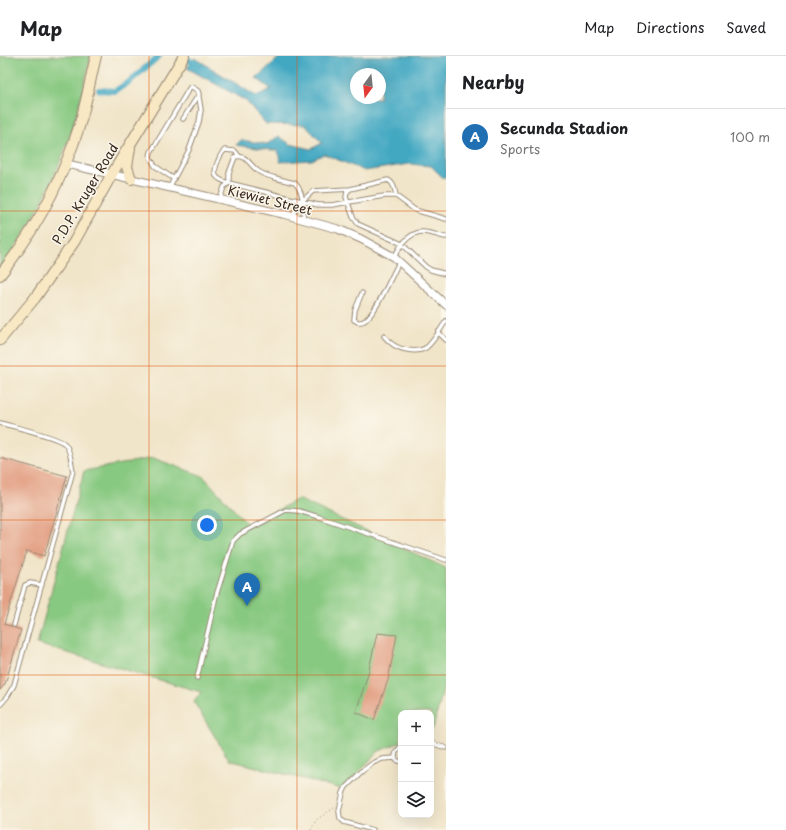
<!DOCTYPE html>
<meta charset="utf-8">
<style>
body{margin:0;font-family:"Playpen Sans",sans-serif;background:#f2f2f2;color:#202124}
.controls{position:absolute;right:12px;bottom:12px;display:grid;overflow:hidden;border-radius:8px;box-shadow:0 4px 16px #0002}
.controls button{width:36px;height:36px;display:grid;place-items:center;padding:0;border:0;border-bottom:1px solid #e0e0e0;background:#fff;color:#202124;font:20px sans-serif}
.compass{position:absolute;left:350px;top:12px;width:36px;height:36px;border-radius:50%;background:#fff;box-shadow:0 4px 16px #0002;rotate:195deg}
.you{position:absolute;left:207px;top:469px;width:14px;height:14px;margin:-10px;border:3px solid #fff;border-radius:50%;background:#1a73e8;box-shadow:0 0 0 6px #1a73e833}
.badge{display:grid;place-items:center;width:26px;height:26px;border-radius:50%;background:#1f6fb2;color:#fff;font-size:13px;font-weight:700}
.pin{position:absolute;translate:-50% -33px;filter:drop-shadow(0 1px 2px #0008)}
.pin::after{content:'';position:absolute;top:21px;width:14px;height:12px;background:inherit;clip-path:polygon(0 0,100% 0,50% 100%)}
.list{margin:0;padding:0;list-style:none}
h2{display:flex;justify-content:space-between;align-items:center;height:52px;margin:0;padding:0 16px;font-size:17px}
h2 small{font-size:13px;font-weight:400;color:#757577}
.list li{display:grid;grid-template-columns:26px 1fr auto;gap:12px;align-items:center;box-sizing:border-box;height:56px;padding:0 16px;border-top:1px solid #e0e0e0}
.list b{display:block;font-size:15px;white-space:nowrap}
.list p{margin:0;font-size:13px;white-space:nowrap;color:#757577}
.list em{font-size:13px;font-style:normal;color:#757577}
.icon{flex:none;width:22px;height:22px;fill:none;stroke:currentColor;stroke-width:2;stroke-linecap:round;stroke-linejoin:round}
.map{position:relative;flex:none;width:446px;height:774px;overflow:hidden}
header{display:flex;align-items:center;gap:24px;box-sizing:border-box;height:56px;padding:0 20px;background:#fff;border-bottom:1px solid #e0e0e0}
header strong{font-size:19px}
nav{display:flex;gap:22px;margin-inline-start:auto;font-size:14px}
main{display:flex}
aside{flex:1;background:#fff}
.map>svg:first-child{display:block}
.green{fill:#88c981;stroke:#627a50}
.water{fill:#42a8c2;stroke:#3e6970;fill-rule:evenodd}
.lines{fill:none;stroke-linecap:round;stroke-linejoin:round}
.canal{stroke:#42a8c2;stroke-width:6}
.building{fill:#e3a185}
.lane-casing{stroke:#968874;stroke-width:5.5}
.street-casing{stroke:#968874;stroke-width:9}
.secondary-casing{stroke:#968874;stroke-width:12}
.path{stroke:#968874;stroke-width:1;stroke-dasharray:1 3;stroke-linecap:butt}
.lane{stroke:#fff;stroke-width:3.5}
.street{stroke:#fff;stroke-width:7}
.secondary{stroke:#f8e8c3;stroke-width:10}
.grid{fill:none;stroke:#df570d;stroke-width:1;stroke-opacity:0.55}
.labels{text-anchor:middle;stroke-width:3;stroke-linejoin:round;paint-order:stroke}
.street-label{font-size:13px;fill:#3b2a1e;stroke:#fbf7ec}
</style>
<header>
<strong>Map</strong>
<nav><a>Map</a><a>Directions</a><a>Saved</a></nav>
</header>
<main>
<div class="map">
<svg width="446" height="774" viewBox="0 0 446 774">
<rect width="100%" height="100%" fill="#fbf7ec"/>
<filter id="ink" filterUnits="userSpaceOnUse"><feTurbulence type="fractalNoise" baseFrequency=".025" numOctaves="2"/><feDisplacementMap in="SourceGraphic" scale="8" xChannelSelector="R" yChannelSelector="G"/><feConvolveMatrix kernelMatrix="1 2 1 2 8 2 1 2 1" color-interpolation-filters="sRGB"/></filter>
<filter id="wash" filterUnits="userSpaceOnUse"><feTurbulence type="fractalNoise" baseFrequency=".012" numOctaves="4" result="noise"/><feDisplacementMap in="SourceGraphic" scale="16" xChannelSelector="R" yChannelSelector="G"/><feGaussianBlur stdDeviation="0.9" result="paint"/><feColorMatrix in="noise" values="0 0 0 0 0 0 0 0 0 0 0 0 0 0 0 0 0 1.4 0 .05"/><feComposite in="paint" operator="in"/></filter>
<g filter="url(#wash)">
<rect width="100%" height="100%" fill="#f1e5c9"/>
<!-- green -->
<path class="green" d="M0,0H91C86,20 82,40 76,60C60,114 35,167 0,212Z
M153,402L203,420L249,470L298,443L446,512V623L433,672L431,673V657H401V686L379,695L342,733L229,704L194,646L201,636L37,588L84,415Z"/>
<!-- water -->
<path class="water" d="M281,0H446V122L442,121L431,110L409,108L365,115L324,98L312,104L280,106L278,95L236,89L241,84L267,88L279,80L290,88L311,93L322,87L305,69L266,68L246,45L187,12L195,2L256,40L271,33L256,22ZM356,18H380V42H356Z"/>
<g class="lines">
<!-- canal -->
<path class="canal" d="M183,0L192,6
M99,34L115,35L129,26L159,0"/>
</g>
<g id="blocks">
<!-- building -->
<path class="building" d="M0,402L67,420L44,500L27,495L4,568L21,574L5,628L0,634Z
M377,577L397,579L388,624L374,664L356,656L368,618Z"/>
</g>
</g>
<g filter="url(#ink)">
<use href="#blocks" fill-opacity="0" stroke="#968874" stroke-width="1"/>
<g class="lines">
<defs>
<path id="lane" d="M183,63L199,38
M229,127C215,123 212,119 218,105C220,100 221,97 225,94L235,95L239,100
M169,132L189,94L199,66L201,54L198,35L192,31H190L151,96L150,101L155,110L174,123
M396,140C395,134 394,127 388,124L350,133L347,136L346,141L353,161L358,168L402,188L426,211L431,214L446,218
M220,143L224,131L229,127
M292,160L299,148L313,135L350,133
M303,163C304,151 304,136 295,127C284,124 266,121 258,115C249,109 247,98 235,101L229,117V127L318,149H332L384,140H396L415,154L446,163
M394,201C399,191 409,177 421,176C429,175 438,180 446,181
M362,237L355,254L354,264L358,266C360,266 363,266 364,265C376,258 392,219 399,206
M438,276L446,284
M384,280C386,282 388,285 391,287C399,294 418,298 427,291C434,285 440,274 446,265
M0,367C14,371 56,380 65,388C71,395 71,406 73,415L14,629L7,641L0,649
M14,569L25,529L30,527L42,529
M197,622L216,540L233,485L240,478L286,454L299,455L319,461L446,504
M431,687L446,692
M401,690L396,696L395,700L396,704L401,706
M373,774L344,766L340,762L339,755L343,737L346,731L361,716L373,707L382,703L395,702"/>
<path id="street" d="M67,108L283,158L338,173L361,183L394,201L446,249"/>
<path id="secondary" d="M130,92L127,111L131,123
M0,219C34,176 61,127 78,74C86,50 90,24 96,0
M0,284L35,242L74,186L112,118L184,0"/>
</defs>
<!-- lane casing -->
<use href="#lane" class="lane-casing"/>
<!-- street casing -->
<use href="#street" class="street-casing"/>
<!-- secondary casing -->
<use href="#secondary" class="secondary-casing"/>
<!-- path -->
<path class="path" d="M311,774L316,764L334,752"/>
<!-- lane -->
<use href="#lane" class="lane"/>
<!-- street -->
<use href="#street" class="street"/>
<!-- secondary -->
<use href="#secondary" class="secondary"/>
</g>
</g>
<!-- grid -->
<path class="grid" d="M149,0V774M297,0V774M0,155H446M0,310H446M0,464H446M0,619H446"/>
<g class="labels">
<!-- street labels -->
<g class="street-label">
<text transform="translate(85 138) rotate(-59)" y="5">P.D.P. Kruger Road</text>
<text transform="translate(270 144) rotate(14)" y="5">Kiewiet Street</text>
</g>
</g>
</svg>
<div class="controls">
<button>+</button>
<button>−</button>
<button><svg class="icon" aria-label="layers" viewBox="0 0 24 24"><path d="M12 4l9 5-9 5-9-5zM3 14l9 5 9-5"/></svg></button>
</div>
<svg class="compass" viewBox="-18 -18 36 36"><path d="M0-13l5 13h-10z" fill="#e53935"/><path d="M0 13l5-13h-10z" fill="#757577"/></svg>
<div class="you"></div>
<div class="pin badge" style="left:247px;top:550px">A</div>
</div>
<aside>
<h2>Nearby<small></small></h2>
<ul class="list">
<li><span class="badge">A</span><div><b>Secunda Stadion</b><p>Sports</p></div><em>100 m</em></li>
</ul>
</aside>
</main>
